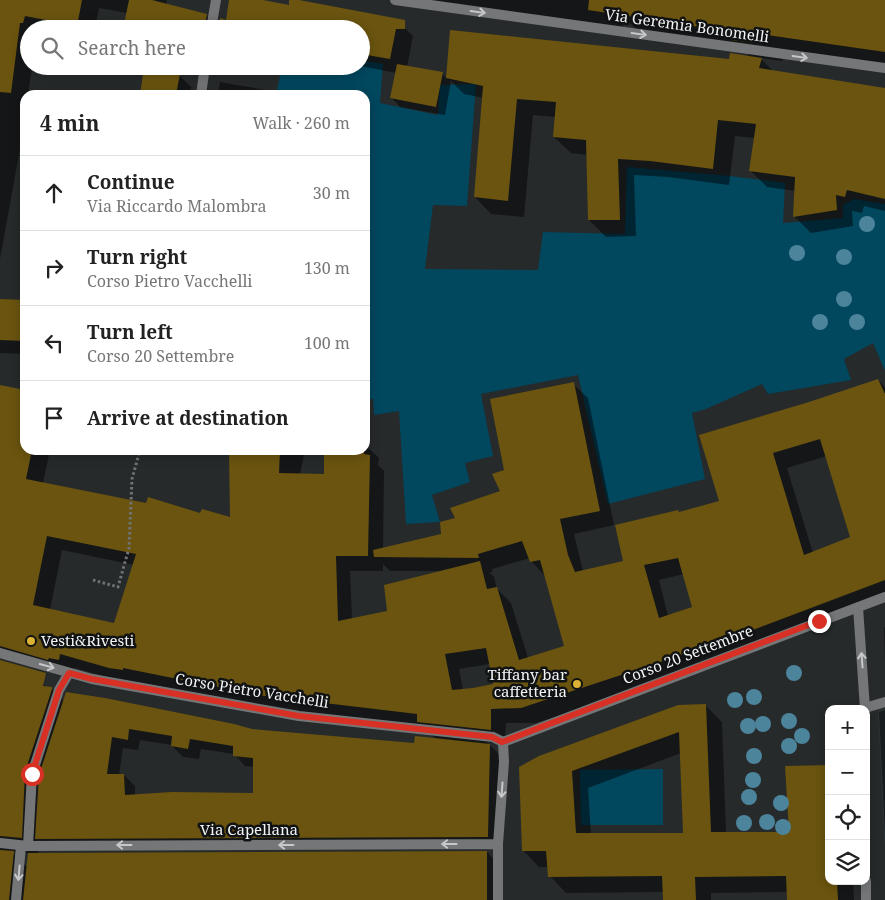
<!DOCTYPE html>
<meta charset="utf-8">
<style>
body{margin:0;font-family:"Noto Serif",serif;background:#f6f6f6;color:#222}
.controls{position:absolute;right:15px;bottom:15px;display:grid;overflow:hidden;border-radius:10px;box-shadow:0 2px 12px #0003}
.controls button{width:45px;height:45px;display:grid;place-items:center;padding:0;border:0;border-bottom:1px solid #e0e0e0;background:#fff;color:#222;font:25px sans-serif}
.stop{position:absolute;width:15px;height:15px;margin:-11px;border:4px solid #d93025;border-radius:50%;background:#fff}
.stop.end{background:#d93025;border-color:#fff;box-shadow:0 1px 5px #0008}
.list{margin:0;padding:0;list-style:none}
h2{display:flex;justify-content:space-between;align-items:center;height:65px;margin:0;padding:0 20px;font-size:21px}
h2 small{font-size:16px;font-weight:400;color:#767676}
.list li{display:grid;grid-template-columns:32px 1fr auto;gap:15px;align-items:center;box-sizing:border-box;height:75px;padding:0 20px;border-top:1px solid #e0e0e0}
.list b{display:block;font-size:19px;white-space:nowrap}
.list p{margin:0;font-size:16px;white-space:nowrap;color:#767676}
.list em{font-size:16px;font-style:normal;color:#767676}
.icon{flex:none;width:28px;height:28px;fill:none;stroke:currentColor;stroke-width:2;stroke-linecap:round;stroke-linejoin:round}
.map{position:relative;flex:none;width:885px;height:900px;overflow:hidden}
.search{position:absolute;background:#fff;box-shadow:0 2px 12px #0003;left:20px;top:20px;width:350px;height:55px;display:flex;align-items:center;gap:12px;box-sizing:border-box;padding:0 18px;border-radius:28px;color:#767676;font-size:19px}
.panel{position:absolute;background:#fff;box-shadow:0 2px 12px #0003;left:20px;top:90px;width:350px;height:365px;border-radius:15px}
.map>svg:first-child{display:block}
.built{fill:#2c3539}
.green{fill:#01475e}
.shadow{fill:#0007;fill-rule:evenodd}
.building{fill:#6a540f;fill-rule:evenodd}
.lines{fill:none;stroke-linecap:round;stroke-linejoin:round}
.path{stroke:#707374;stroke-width:3;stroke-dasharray:2.5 2.5;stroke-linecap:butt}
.pedestrian{stroke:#747677;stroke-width:10}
.minor{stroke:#747677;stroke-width:10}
.tree{fill:#4c849c}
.oneway{stroke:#c6c8c9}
.route{stroke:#d93025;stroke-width:6}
.poi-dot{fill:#dbb233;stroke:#111213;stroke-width:2}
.labels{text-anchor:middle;stroke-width:5;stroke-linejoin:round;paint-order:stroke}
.street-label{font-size:15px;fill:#f2f4f5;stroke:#111213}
.poi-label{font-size:15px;fill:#f2f4f5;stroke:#111213;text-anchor:start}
</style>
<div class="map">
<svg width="885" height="900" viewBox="0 0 885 900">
<rect width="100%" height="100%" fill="#272a2b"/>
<!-- built -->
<path class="built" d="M885,709V850L878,711Z"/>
<!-- green -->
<path class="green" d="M361,60L383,64L380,103L438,115L440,85L476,84L467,206L433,205L425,269L538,270L543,232L625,234L627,167L730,176L785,183L783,223L843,218V205L854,199L885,204V371L873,343L844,359L851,380L768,394L762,384L706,409L692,413L705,479L608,504L578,375L481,394L493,456L465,463L470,482L432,495L440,522L406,524L399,411L374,415L373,399H365V95H276L282,66H361Z
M663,769V825H581L580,770Z"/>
<!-- shadow -->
<path class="shadow" d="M0,0H167L166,5L206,16L219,28L227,21L231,0H256L289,6L397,20L413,36L407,67L442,73L447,79L452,32L730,60L751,58L740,47L639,32L625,18L622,29L424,0H885V66L784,52L782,61L760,58L773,71L885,89V211L864,206L862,213L852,211L853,226L811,233L795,217L796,191L767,187L750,170L755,138L735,136L729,185L668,177L634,175L636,236L606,237L589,220L588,155L571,153L554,137L556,117L533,115L524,217L491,214L475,197L484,98L464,94L451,81L445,115L400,107L392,98L396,73L361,66V29H124L127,13L99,8L95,29H29V66H32L28,95H25V119L22,138L0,259Z
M237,66H266L265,73Z
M179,75L191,87L190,95H141Z
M220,82L272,91L276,95H218Z
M0,300L25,301V354L0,353Z
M878,380L885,387V600L736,657L536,723H506L505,744L487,742L501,756L498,848L48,850L38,840V854L487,852L503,869V900H0V673L43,684L47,688H51L64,701L252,730L416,744L436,739L424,727L273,710L138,682L137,685L124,682L75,668L74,672L0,648V386L25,391V450H50L43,483L201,515L231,519L230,450H305L300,475H325V450H365V445L379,458L378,465L384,471L383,549L443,535L456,519L502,492L505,470L573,384L588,398L614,525L574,534L583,571L625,561L680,513L720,502L810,404ZM827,456L851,538L813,553L787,468ZM62,550L134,565L115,625L50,610ZM530,558L531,561L545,576L565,647L528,658L511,603L497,589L494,577L489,572H493L492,569ZM383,564L390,571H440L389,612L352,619L350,571H383ZM684,574L693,607L668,616L659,580ZM490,664L494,685L463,690L459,669ZM140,740L172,745V746L183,757L199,759L201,749L234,754L245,766L254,767V795H135V786L124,775H119L123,748L138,750ZM17,852L29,853L27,867L13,853Z
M885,627V662L884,628Z
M706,706L722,722L726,833L829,881H853L854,900H789L788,892L711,893V900H665L664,892L566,893L550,876L549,867H539L523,850L521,768ZM681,753L684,835L591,834L588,788Z
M885,710V834L879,712Z"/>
<!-- building -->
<path class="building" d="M0,0H82L77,26L25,16L23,23H20L11,93L0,92Z
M129,0H152L207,14L204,29H123Z
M229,0H263L289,5V0H299L405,20V29H396L390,59L361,54V29H218L220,18L226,20Z
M589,0H885V52L767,35L765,44L731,40L732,32L588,10Z
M450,30L729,59L730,53L762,58L759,68L885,88V199L847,190L845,197L836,195L837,210L793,217L795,177L749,171L756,124L718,120L713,169L650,161L618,159L620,220H588L586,140L553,137L556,102L517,99L508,201L474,197L483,86L446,78Z
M397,64L443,72L436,107L390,98Z
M144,67L180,74L176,95H140Z
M0,299L25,300V341L0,340Z
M878,379L885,394V580L721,642L521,708L491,709V730L417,722V714L257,695L123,668V670L109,668L60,654L59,660L49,658L48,660L0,646V385L25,390V450H32L26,479L146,503L148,497L200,513L202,509L230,517L229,450H280L279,473L324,474V450H364V454L370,455L368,556H336L338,621L387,611L384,585L480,561L487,589L497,587L519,660L564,646L540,560L530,562L522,541L478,554L479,558L374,557L373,550L441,534L440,522L455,518L450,508L500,491L492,474L504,470L490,399L574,382L600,511L560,519L568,555L575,572L623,561L615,525L678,510L679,512L719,501L699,435L809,402ZM820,439L850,537L804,555L773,453ZM47,536L136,554L114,623L33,605ZM678,558L692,607L659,618L644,565ZM486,648L493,684L473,688L452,690L445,654Z
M0,660L46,673L43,686L52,687V689L25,772L22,838L0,836Z
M66,692L105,698L234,724L252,729L414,743L415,736L490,744L488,837L35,839L39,775ZM129,729L172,736L171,746L188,749L190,739L233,746V756L253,758V793L172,792L125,795L124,774H107L112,737L128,740Z
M706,704L711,832H789L785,766L829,765V881H837L838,900H787L786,876L695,877L696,900H663L662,876L548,877L546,851H522L519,767L539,756L678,705ZM679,732L683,833H576L572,771Z
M0,850L14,851L9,900H0Z
M487,851V900H23L28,853Z"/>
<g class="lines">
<!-- path -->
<path class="path" d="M93,580L118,587L129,548L132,479L140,450"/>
<!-- pedestrian -->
<path class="pedestrian" d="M28,846L32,774L59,690L69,673"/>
<!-- minor -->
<path class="minor" d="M395,0L885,68
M211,29L216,0
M201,95L205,66
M858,607L865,709
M0,653L92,679L299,716L493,737L503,742
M865,708L885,702
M503,742L885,597
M0,843L28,846L498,844
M866,881V900
M16,900L21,846
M498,900V844L504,762L503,742"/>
</g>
<!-- trees -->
<g class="tree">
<circle cx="867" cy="224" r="8"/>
<circle cx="797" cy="253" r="8"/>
<circle cx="844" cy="257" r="8"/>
<circle cx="844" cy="299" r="8"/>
<circle cx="820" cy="322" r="8"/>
<circle cx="857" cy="322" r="8"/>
<circle cx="794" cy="673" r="8"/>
<circle cx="754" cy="697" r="8"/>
<circle cx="735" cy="700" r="8"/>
<circle cx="789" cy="721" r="8"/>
<circle cx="763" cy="724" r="8"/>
<circle cx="748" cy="726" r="8"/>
<circle cx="802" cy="736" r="8"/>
<circle cx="789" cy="746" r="8"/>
<circle cx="754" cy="756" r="8"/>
<circle cx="753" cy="780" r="8"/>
<circle cx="749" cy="797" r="8"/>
<circle cx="781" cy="803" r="8"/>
<circle cx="767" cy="822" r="8"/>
<circle cx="744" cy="823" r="8"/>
<circle cx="783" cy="827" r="8"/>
</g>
<!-- one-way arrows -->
<defs><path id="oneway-shaft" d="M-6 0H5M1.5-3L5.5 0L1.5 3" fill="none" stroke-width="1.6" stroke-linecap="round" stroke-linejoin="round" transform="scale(1.25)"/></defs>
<g class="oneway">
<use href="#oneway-shaft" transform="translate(478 12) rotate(8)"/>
<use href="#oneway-shaft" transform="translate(639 34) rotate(8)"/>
<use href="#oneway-shaft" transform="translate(800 57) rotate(8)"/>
<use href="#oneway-shaft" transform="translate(862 660) rotate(-94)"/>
<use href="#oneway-shaft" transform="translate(47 666) rotate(15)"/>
<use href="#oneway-shaft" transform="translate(502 790) rotate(94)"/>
<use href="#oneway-shaft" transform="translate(449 844) rotate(180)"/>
<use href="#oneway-shaft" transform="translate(124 845) rotate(180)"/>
<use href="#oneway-shaft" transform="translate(286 845) rotate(180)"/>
<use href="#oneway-shaft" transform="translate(19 873) rotate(95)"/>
</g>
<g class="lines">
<!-- route -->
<path class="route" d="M32,774L59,690L69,673L92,679L299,716L492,737L502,742L819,621"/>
</g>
<!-- markers -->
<g class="poi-dot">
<circle cx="31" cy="641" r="5"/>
<circle cx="577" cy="684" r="5"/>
</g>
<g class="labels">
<!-- street labels -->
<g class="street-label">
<text transform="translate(687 26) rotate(8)" y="5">Via Geremia Bonomelli</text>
<text transform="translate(688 655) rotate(-21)" y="5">Corso 20 Settembre</text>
<text transform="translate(252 691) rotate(9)" y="5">Corso Pietro Vacchelli</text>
<text x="249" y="835">Via Capellana</text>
</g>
<!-- poi labels -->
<g class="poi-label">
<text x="41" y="646">Vesti&amp;Rivesti</text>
<text x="567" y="680" text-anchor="end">Tiffany bar<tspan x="567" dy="17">caffetteria</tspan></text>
</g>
</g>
</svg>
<div class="controls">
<button>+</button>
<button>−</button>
<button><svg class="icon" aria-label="locate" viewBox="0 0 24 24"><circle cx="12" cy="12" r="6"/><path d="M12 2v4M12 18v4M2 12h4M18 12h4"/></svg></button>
<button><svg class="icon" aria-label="layers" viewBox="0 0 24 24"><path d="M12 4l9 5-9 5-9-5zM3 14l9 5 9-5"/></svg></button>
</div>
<div class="stop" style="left:32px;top:774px"></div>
<div class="stop end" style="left:819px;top:621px"></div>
<div class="search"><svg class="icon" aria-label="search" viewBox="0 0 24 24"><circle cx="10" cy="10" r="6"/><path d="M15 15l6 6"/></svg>Search here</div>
<section class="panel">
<h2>4 min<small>Walk · 260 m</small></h2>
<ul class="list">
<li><svg class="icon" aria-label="ahead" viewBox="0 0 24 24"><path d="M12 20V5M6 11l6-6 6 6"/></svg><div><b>Continue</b><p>Via Riccardo Malombra</p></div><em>30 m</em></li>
<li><svg class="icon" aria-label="right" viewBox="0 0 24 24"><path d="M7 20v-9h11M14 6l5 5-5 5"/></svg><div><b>Turn right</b><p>Corso Pietro Vacchelli</p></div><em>130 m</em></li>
<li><svg class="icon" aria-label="left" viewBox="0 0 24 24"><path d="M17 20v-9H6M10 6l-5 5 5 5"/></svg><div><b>Turn left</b><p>Corso 20 Settembre</p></div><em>100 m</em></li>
<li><svg class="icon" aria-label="arrive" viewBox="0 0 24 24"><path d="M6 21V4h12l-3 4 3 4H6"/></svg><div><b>Arrive at destination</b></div></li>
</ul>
</section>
</div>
